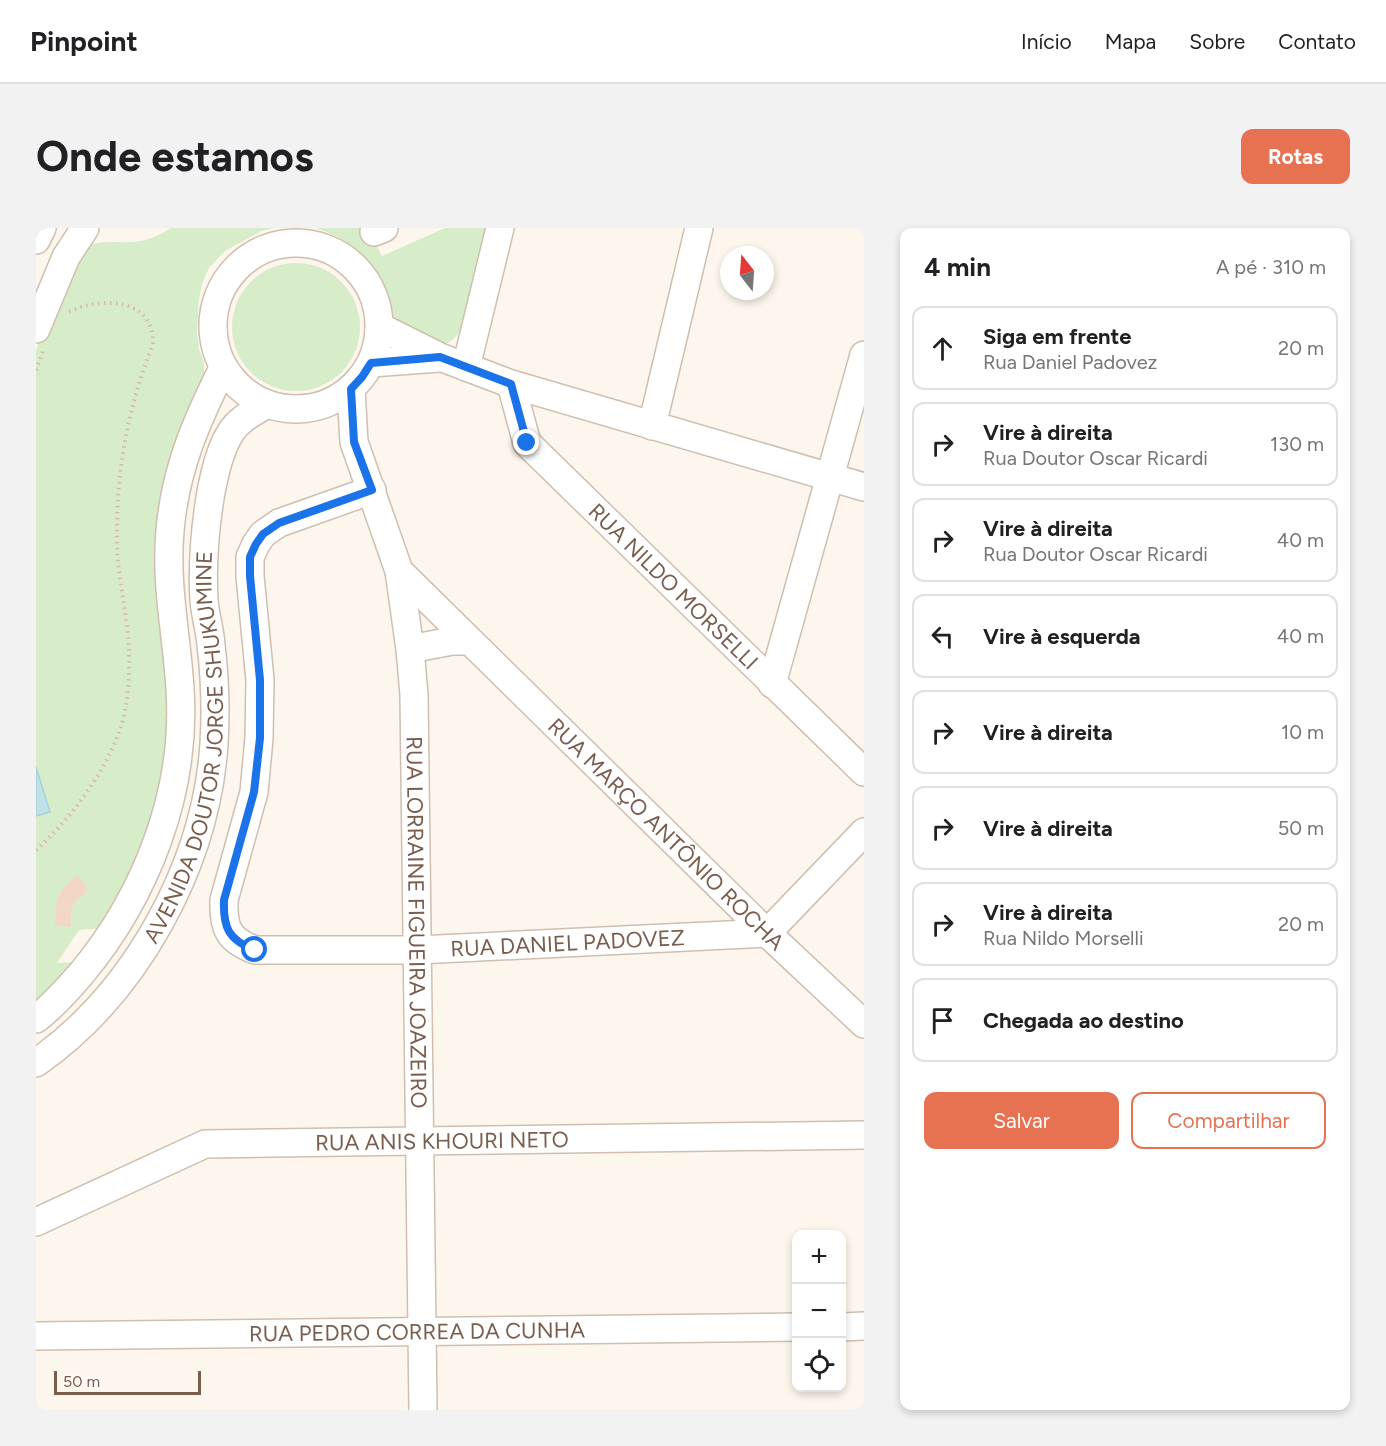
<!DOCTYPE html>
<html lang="pt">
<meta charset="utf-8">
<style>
body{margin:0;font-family:Figtree,sans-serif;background:#f2f2f2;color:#202124}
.controls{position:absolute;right:18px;bottom:18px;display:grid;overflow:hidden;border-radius:12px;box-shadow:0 3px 9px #0003}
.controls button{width:54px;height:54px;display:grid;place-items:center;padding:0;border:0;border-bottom:2px solid #e0e0e0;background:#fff;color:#202124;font:30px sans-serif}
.compass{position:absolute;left:684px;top:18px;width:54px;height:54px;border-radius:50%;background:#fff;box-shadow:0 3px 9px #0003;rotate:343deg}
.scale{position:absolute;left:18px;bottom:15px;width:147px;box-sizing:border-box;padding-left:6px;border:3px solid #795d4d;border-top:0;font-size:16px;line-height:21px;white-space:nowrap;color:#795d4d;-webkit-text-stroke:4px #fffaf3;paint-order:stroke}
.stop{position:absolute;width:18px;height:18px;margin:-14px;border:4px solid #1a73e8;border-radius:50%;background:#fff}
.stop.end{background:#1a73e8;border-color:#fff;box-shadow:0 2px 6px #0008}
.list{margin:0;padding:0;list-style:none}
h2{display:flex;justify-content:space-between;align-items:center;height:78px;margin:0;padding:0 24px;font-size:26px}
h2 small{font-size:20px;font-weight:400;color:#757577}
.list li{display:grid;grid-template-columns:39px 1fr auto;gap:18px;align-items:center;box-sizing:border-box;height:84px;margin:0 12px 12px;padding:0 12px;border:2px solid #e0e0e0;border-radius:12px}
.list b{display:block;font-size:22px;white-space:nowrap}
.list p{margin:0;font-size:20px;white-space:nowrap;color:#757577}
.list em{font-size:20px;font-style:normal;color:#757577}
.actions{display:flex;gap:12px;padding:18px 24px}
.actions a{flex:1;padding:14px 0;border:2px solid #e67252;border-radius:12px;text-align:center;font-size:21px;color:#e67252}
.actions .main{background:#e67252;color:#fff}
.icon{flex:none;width:33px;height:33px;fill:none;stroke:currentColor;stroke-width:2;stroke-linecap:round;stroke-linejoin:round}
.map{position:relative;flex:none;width:828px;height:1182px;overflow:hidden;border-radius:12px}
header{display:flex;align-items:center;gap:36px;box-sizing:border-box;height:84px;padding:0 30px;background:#fff;border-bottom:2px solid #e0e0e0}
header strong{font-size:28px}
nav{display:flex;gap:33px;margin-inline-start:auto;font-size:21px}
.intro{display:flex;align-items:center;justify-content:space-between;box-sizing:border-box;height:144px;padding:0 36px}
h1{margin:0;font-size:42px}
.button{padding:15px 27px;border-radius:12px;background:#e67252;color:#fff;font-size:21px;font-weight:700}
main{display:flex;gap:36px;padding:0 36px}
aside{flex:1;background:#fff;border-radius:12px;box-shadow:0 3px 9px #0003}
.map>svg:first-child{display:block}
.green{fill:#d7ecc9}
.water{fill:#bfe2e8;stroke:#a5d2da;stroke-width:1.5}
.building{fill:#f3d6c3}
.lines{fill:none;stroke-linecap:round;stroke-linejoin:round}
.minor-casing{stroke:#d0beb0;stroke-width:30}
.path{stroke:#d9b9a5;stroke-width:4;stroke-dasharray:1.5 4.5;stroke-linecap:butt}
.minor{stroke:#fff;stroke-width:27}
.route{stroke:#1a73e8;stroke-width:8}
.labels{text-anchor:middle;stroke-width:4.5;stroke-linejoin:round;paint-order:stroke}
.street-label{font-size:22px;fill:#795d4d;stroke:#fffaf3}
</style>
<header>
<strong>Pinpoint</strong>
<nav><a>Início</a><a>Mapa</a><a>Sobre</a><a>Contato</a></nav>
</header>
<div class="intro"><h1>Onde estamos</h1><a class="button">Rotas</a></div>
<main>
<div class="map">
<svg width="828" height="1182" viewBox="0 0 828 1182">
<rect width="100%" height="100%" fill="#fdf6ec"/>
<!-- green -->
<path class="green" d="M135,0H239L225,3L189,23L173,40L167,53L163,71L161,104L163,121L168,134V152L137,230L134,473L129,550L106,628L69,700L43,702L21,735L43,734L0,778V123L8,99L51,18C66,12 78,15 94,14C108,14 123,8 135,0Z
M279,0H331L346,28L409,0H454L425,101C408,131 386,110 362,99C345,50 334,17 279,0Z
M196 99a64 64 0 1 1 128 0a64 64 0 1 1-128 0Z"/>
<!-- water -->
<path class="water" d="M0,539L14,584L0,588Z"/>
<!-- building -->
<path class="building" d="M41,647L52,661L37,676L35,684V699L19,697L21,672L26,662Z"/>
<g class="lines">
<defs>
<g id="minor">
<path d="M338,4L348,0"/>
<path d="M0,12L6,0"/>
<circle cx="260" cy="98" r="83"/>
<path d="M344,99L404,129L475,156L828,259"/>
<path d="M0,101L30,29L49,0"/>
<path d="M335,135L403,130"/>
<path d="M430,139L464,0"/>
<path id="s1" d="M475,156L491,215L828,544"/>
<path id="s2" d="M315,161L318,214L363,343L374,421L378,467L387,1182"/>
<path d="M616,198L663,0"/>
<path id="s3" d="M336,262L243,295L227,306L220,316L214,329V348L224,452L223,510L218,564L188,672C187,700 192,712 219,722H382L731,705L828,604"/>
<path id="s4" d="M363,343L731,705L828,796"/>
<path d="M374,421L416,413H433"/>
<path d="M736,456L828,127"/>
<path d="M0,791C17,778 31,762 45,746C110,668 151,564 144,461C141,408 129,357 134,303C139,242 160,194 187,140"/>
<path id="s5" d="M0,835C100,765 170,637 178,516C180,483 179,450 175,417C174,402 169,387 168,372C166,336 169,299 175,264C179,244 184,221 195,204C203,191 218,184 231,176"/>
<path id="s6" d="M0,994L169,916L828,907"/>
<path d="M806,1099L828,1098"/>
<path id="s7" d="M0,1108L760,1099"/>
</g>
</defs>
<!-- minor casing -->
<use href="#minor" class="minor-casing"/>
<!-- path -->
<path class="path" d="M0,142L7,123
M0,622C33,593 68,546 83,504C92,480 94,449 93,423C92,385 81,349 81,311C80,243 92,179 117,116C119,69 62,68 31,85"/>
<!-- minor -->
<use href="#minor" class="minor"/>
</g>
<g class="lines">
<!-- route -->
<path class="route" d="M219,722C192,712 187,699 188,672L218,564L224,510V452L214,348V329L220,316L227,306L243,295L336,262L318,214L315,161L326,149L335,135L404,129L475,156L491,215"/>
</g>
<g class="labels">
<!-- street labels -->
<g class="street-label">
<text dy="8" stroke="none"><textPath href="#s1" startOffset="266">RUA NILDO MORSELLI</textPath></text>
<text dy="8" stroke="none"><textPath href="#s5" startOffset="369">AVENIDA DOUTOR JORGE SHUKUMINE</textPath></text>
<text dy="8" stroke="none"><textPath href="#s4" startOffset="375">RUA MARÇO ANTÔNIO ROCHA</textPath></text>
<text dy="8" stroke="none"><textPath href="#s2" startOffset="542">RUA LORRAINE FIGUEIRA JOAZEIRO</textPath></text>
<text dy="8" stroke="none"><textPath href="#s3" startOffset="870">RUA DANIEL PADOVEZ</textPath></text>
<text dy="8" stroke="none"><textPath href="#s6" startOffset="423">RUA ANIS KHOURI NETO</textPath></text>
<text dy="8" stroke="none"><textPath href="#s7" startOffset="381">RUA PEDRO CORREA DA CUNHA</textPath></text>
</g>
</g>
</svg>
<div class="controls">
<button>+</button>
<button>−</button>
<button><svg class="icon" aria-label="locate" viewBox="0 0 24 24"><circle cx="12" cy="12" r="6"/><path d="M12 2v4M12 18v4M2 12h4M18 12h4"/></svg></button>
</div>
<svg class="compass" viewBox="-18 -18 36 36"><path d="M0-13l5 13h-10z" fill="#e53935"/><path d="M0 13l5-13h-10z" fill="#757577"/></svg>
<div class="scale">50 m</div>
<div class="stop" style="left:219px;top:722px"></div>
<div class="stop end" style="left:491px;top:215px"></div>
</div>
<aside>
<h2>4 min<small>A pé · 310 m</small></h2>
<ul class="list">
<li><svg class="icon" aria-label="ahead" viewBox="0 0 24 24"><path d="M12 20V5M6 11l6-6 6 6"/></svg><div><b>Siga em frente</b><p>Rua Daniel Padovez</p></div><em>20 m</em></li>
<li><svg class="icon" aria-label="right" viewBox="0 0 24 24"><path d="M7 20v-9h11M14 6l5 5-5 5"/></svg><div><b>Vire à direita</b><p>Rua Doutor Oscar Ricardi</p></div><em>130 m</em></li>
<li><svg class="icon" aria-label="right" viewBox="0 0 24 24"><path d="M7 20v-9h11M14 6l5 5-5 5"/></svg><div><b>Vire à direita</b><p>Rua Doutor Oscar Ricardi</p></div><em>40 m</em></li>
<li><svg class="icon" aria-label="left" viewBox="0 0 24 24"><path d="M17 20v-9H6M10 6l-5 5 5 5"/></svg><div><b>Vire à esquerda</b></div><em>40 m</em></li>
<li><svg class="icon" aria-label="right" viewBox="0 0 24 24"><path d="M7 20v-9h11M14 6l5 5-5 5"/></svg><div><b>Vire à direita</b></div><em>10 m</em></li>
<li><svg class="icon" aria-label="right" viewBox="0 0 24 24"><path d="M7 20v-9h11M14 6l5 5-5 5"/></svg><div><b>Vire à direita</b></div><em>50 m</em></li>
<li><svg class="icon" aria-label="right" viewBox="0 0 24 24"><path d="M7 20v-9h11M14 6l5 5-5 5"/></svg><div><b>Vire à direita</b><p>Rua Nildo Morselli</p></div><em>20 m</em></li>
<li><svg class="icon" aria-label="arrive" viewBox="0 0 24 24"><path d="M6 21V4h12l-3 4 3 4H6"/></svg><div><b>Chegada ao destino</b></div></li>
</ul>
<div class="actions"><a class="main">Salvar</a><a>Compartilhar</a></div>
</aside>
</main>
